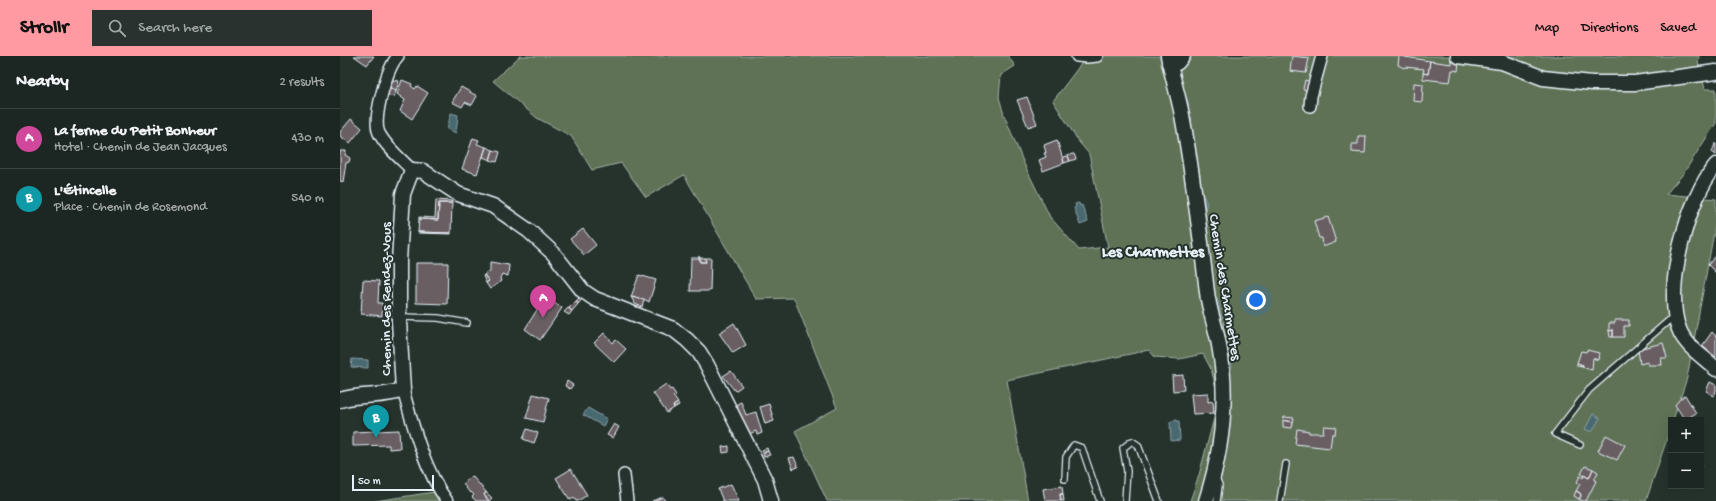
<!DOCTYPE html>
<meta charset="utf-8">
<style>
body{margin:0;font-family:"Gochi Hand",sans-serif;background:#29322f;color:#f1f3f6}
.controls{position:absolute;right:12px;bottom:12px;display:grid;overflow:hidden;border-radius:0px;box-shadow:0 4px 16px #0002}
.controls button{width:36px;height:36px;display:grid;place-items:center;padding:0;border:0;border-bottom:1px solid #3a4340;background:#1c2622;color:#f1f3f6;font:20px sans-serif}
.scale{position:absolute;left:12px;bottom:10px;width:82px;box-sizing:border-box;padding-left:4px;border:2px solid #e8f1f8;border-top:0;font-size:11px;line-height:14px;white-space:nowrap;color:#e8f1f8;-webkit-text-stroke:3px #26332d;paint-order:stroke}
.you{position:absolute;left:916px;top:244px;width:14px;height:14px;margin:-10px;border:3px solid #fff;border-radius:50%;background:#1a73e8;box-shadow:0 0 0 6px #1a73e833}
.badge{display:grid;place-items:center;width:26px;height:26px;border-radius:50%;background:#ff9aa2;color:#fff;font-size:13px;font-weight:700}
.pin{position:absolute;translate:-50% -33px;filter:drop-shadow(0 1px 2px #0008)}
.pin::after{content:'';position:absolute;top:21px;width:14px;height:12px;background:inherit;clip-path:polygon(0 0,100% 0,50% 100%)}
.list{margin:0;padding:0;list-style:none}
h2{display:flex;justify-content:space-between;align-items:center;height:52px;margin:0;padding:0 16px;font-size:17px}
h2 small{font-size:13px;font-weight:400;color:#a0a5a5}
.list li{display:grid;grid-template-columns:26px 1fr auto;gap:12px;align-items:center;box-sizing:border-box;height:60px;padding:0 16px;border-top:1px solid #3a4340}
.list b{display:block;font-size:15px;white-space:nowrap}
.list p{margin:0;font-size:13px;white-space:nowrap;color:#a0a5a5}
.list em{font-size:13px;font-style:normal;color:#a0a5a5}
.icon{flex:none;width:22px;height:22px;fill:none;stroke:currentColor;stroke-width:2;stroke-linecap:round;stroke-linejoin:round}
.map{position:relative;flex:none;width:1376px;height:445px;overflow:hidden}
header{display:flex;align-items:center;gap:24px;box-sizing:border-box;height:56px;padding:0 20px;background:#ff9aa2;color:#111}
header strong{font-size:19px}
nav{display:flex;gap:22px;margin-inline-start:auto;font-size:14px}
.search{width:280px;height:36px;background:#29322f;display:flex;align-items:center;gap:10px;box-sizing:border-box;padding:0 14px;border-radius:0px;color:#a0a5a5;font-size:15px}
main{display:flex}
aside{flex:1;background:#1c2622}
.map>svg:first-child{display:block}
.green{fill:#5e7256;stroke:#a3b2a7}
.water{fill:#49696f;stroke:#899fa6}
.building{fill:#695e63;stroke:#e8f1f8}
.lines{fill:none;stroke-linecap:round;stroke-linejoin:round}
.service-casing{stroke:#e8f1f8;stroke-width:8}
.minor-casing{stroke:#e8f1f8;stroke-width:14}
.tertiary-casing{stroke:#e8f1f8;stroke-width:17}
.service{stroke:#26332d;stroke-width:5.5}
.minor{stroke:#26332d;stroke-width:11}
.tertiary{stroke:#26332d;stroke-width:14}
.labels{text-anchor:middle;stroke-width:4;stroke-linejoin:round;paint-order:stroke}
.street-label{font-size:15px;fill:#e8f1f8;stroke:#26332d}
.neighbourhood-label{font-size:16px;font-weight:bold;fill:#e8f1f8;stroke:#26332d}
</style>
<header>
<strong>Strollr</strong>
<div class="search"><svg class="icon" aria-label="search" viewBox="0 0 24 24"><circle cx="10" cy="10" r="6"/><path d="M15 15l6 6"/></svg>Search here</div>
<nav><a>Map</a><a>Directions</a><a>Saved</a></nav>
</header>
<main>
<aside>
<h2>Nearby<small>2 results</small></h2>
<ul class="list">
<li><span class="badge" style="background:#d1479c">A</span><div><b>La ferme du Petit Bonheur</b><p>Hotel · Chemin de Jean Jacques</p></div><em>430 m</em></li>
<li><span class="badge" style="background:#0f9aa8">B</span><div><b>L'Étincelle</b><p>Place · Chemin de Rosemond</p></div><em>540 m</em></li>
</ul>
</aside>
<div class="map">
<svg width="1376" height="445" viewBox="0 0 1376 445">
<rect width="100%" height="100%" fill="#26332d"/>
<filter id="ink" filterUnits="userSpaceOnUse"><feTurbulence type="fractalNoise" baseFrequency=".025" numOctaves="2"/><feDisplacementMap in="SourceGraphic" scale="8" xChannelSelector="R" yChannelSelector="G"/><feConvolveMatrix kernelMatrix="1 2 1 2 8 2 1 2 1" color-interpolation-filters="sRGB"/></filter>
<g filter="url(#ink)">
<!-- green -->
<path class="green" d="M180,0H668L675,10L661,19L659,41L664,59L685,110L710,161L739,194L768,191L749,98L739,86L713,45L747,0H1359L1358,6L1365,33H1376V67L1343,118L1326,138L1376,143V165L1347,322L1333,364H1331V371L1306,445H850L859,419L879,343L871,313L863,298L839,303L815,301L809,294L667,324L688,445H487L455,375L497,352L454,242L416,243L344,119L306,141L281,107L252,114L231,80L197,62L153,25Z
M94,436L103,445H35Z"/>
<!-- water -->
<path class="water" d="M838,19L842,34L849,48L847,56L852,62L850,71L860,134L867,147L863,160L873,222C869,232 876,240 879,248C880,251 880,255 880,258L887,262L884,268L883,277L892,310L887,325L885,394L881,409L879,408C886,386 884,362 885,338C885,329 887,320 888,311C888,293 878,280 885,263L879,258L877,247L872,241L870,224L872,222L862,159L865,147L858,134L848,70L851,62C844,55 843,50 842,41C842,37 837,27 836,22Z
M111,57L118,59L116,77L107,73Z
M739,147L740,150L742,149L748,166L740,169L734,152L736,151L735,148Z
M12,303L28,304V312L11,311Z
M248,352L267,363L263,370L243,359Z
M1253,358L1260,362L1252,376L1245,373Z
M836,363V365H839L840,384L831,385L830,366Z"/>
<!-- building -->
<path class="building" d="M14,0H34L27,9Z
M952,0L969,2L966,17L950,15Z
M1059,0L1090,5L1088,18L1083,17L1084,13L1065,11L1064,12L1058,9Z
M1111,4L1119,5L1118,15L1112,14L1110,26L1083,23V17L1088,18L1090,5L1111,8Z
M52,24L59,25L56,35L49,31Z
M62,24L72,28L71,30L75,33L77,30L88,37L72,63L60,55L65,44L57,38Z
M965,24L971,26L969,35L963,33Z
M1074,27L1083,28L1082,46L1073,45Z
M49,31L56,35L54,41L47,39Z
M121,31L137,40L132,49L125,46L122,51L112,46Z
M687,41L697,68L688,71L677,44Z
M11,63L22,72L10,87L0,80V76Z
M1018,80H1026L1025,97L1012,96V88H1018Z
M133,82L139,84L137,88L146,91L137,118L122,113Z
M717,84L724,107L703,115L699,104L706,101L704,97H706L704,89Z
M1375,88H1376V99L1372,96Z
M146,91L153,94L150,104L143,101Z
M153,94L160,96L157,106L150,104Z
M0,95H6L5,99L10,102L9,106L6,107L3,126L0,125Z
M732,98H734L736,103L730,105L728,100Z
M728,100L730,105L724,107L723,101Z
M96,144L112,145V147H99L98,164L79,163V161L95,162Z
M99,147H112L111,177L78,176L79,163L98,164Z
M988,161L996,186L983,191L982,182H979L974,165Z
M243,173L256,189L244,199L230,183Z
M78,176L111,177V178L78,177Z
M1376,199V217L1368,209Z
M359,200L360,206H366L365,202H371L370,235H350L351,202H359Z
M360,202H365L366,206H360Z
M150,206L169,209L168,220L162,218L160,222L161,225L150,233L146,227L149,225L144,219L150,215Z
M76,207H108L107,248L76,247Z
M144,219L149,225L146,227L143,220Z
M299,219L316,224L309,246L304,243L291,241Z
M23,224L39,225L38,247H42V260L21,258Z
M205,241L222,252L200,284L185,273Z
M291,241L304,244L302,251L295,248Z
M239,242L242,243L238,248L236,245Z
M236,245L238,248L232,255L229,252Z
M228,252L232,255L229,259L224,256Z
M1275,264H1289V270H1284V281H1273V274L1269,275V267H1275Z
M394,267L406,289L393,297L379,277Z
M1273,274V281H1270L1269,275Z
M1372,276L1376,280V301L1362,290Z
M264,277L273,287L276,284L286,293L274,306L254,287Z
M1323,287L1327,302H1321L1322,309H1308V306L1300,308L1298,293Z
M1247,294L1259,297L1258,304L1253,302L1252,314L1242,311L1243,309L1237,307L1241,295L1246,296Z
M1237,307L1243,309L1242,311L1237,310Z
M391,315L402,330L395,335L383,320Z
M843,319L844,334L833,335L832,320Z
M227,325L233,329L230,333L225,330Z
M1370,326L1376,329V335L1374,340L1366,335Z
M326,328L330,334L332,333L336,339L333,340L338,347L333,350L334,352L327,357L313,337Z
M868,337V346L873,345L874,357L853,358L851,338Z
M193,338L209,342L203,366L186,362Z
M1345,339L1356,357L1345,364L1335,349L1339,344Z
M401,346L406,359L416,356L422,377L417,379L416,375L407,379L394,352L398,351L397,348Z
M338,347L339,349L334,352L333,350Z
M429,348L434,365L425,368L420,351Z
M944,361L954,362L953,366L943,364Z
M943,364L953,366L952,372L943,371Z
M274,368L279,371L273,382L267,379Z
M984,370L996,371L995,378H992L990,392L955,388L957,373L969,375V377H983Z
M187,373L198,377L194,387L183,383Z
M59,374L60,392L49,393V389L13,390V376Z
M1266,379L1285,389L1277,404L1258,395Z
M1361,385H1363L1361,411Z
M389,390V396L383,397L382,391Z
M427,392L428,395L423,397L422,394Z
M428,395L430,399L424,401L423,397Z
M454,401L458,411L453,413L449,402Z
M1245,410L1253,413L1249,422L1241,418Z
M231,413L247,439L238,445H236L234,442L230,444L216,422Z
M1253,413L1258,416L1254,424L1256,425L1246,445H1243L1239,443L1241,440L1240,437L1236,435L1240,428L1237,426L1240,420L1243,422L1244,419L1249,422Z
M132,420L146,436L144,439L149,445H136L132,441L134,439L131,436L130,437L123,428Z
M391,428L399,445H383L378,433Z
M722,430L723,438H720L721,445H705L703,433Z
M1236,435L1240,437L1241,440L1239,443L1234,440Z
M146,436L152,442L149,445L144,439Z
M720,438H723L724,445H721Z
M323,441L325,445H312Z"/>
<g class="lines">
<defs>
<path id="service" d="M59,261L98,262L127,267
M1240,389L1215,378L1249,334L1334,260
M876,422L879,429L877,445
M725,423L726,401L734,389L742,392L760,445
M785,445L787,415L783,392L792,385L798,389L819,445
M940,445L946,408"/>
<path id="minor" d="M58,0C47,12 32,63 39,77C46,91 61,103 72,114
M737,0L747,1L757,0
M970,50L971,40L982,0
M63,334C73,370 85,415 107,445
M284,419L287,445"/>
<path id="tertiary" d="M828,0C832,20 838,39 842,59C853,118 860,177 867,236C869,255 876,271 879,289C889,342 882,395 866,445
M1118,0L1162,6L1203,22L1252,27H1295L1376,16
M829,7H837L843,0
M1376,109C1348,141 1323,233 1339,273C1345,290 1364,301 1376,313
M0,344C21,337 43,342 63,334L59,265V205L63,138L72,114L83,115L118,138L153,150L189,175L214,198L243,235L255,243L333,273L347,284L359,296L367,309L425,424L431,445"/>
</defs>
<!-- service casing -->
<use href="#service" class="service-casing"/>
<!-- minor casing -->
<use href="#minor" class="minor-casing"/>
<!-- tertiary casing -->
<use href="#tertiary" class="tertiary-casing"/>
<!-- service -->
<use href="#service" class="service"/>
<!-- minor -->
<use href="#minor" class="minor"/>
<!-- tertiary -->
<use href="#tertiary" class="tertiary"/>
</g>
</g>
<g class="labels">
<!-- street labels -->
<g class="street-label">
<text transform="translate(886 231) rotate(81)" y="5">Chemin des Charmettes</text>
<text transform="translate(45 243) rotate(-90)" y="5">Chemin des Rendez-Vous</text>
</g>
<!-- neighbourhood labels -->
<g class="neighbourhood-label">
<text x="813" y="200">Les Charmettes</text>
</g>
</g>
</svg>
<div class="controls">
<button>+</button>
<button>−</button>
</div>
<div class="scale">50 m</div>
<div class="you"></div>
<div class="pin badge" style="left:203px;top:262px;background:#d1479c">A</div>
<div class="pin badge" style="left:36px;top:382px;background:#0f9aa8">B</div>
</div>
</main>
